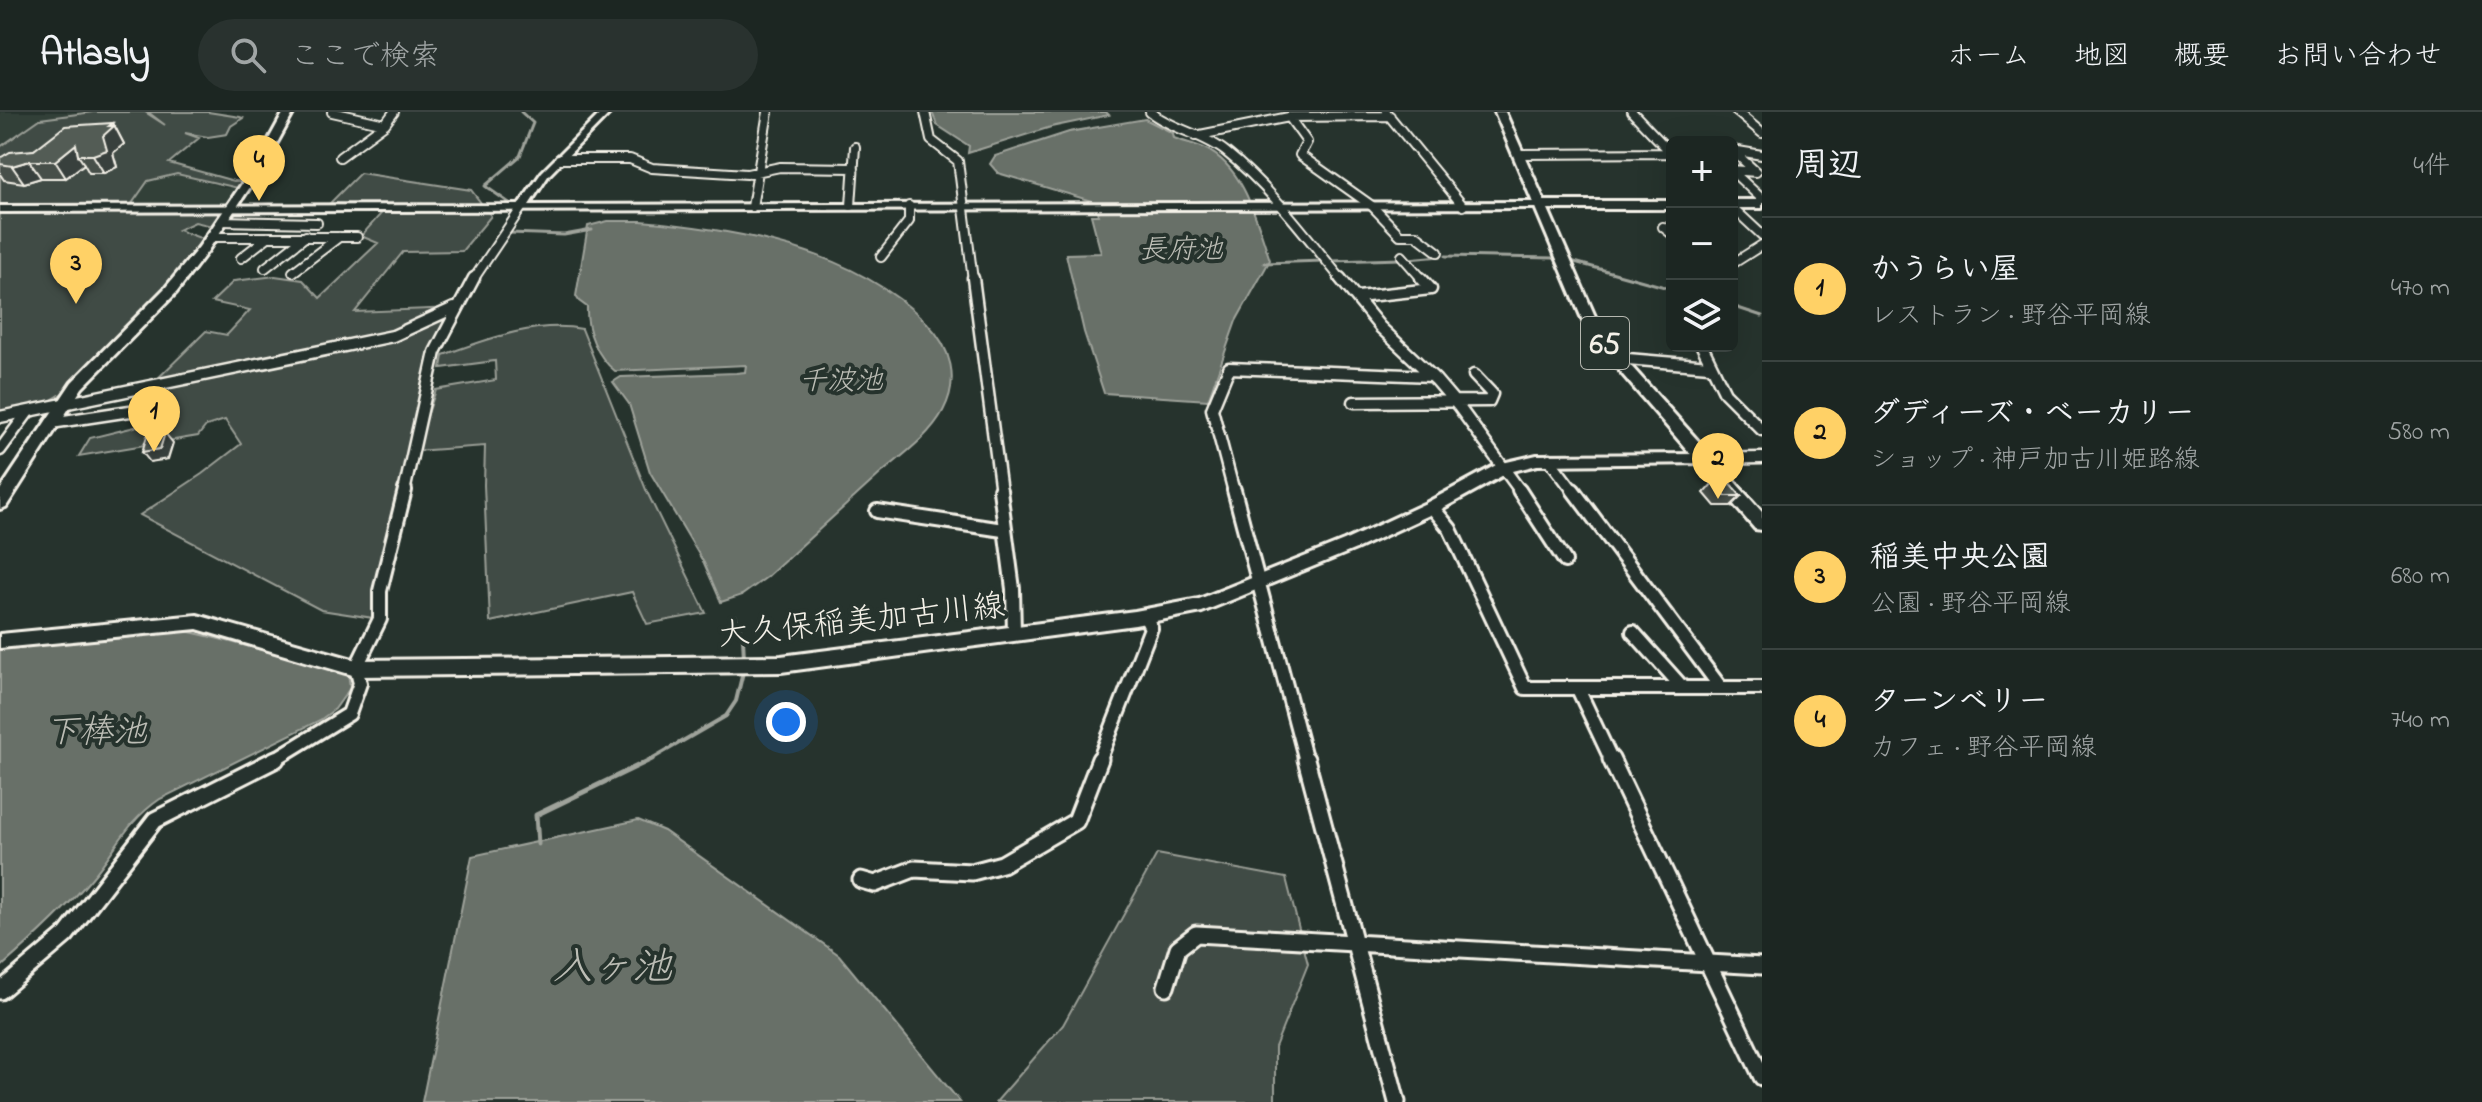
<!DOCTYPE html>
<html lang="ja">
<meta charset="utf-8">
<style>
body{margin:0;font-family:"Indie Flower","Klee One",sans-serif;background:#29322f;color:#f1f3f6}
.controls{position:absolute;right:24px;top:24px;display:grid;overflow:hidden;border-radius:12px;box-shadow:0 8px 32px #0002}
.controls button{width:72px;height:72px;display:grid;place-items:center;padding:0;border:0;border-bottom:2px solid #3a4340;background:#1c2622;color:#f1f3f6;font:40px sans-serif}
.you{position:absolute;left:786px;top:610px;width:28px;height:28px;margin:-20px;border:6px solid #fff;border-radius:50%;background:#1a73e8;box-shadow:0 0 0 12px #1a73e833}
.badge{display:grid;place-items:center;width:52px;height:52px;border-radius:50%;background:#ffd166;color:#111;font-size:26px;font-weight:700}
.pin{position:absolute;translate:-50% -66px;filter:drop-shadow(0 2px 4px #0008)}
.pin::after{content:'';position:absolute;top:42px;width:28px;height:24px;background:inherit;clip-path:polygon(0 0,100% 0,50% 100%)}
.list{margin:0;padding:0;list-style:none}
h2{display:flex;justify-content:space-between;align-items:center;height:104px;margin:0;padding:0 32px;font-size:34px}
h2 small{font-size:26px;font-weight:400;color:#a0a5a5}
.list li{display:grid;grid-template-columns:52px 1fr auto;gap:24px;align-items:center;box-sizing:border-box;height:144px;padding:0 32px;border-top:2px solid #3a4340}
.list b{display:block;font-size:30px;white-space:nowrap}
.list p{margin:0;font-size:26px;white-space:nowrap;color:#a0a5a5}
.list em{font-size:26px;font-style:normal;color:#a0a5a5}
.icon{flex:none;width:44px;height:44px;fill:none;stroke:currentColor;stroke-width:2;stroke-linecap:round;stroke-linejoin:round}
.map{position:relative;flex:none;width:1762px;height:990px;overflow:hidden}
header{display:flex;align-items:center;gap:48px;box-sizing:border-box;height:112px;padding:0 40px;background:#1c2622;border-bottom:2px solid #3a4340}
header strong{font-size:38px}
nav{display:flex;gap:44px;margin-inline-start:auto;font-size:28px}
.search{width:560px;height:72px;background:#29322f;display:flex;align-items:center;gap:20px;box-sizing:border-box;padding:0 28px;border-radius:44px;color:#a0a5a5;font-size:30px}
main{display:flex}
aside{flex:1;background:#1c2622}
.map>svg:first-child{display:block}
.built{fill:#333f39}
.green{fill:#414b45;stroke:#9a9e96;stroke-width:2}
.water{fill:#676f68;stroke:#9fa39b;stroke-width:2}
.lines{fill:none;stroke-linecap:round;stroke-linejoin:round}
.stream-far2{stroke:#9fa39b;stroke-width:3}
.stream-far1{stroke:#9fa39b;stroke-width:4}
.stream{stroke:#9fa39b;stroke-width:5}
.minor-far3-casing{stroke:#f4f1e8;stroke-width:12}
.minor-far2-casing{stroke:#f4f1e8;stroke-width:15}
.minor-far1-casing{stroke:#f4f1e8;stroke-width:18}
.minor-casing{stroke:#f4f1e8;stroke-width:21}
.tertiary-casing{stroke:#f4f1e8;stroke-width:6}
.secondary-casing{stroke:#f4f1e8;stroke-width:6}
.primary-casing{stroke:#f4f1e8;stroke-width:6}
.minor-far3{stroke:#26332d;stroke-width:8}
.minor-far2{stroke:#26332d;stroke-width:10}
.minor-far1{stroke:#26332d;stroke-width:12}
.minor{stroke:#26332d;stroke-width:15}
.tertiary{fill:#26332d;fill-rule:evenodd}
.secondary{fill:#26332d;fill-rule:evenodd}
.primary{fill:#26332d;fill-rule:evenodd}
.wall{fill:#474f49;stroke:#f4f1e8;stroke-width:2}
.shaded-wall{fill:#39403c;stroke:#f4f1e8;stroke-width:2}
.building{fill:#525c55;stroke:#f4f1e8;stroke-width:2}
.labels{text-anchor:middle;stroke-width:8;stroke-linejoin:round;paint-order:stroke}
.far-water-label{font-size:28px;font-style:italic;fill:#bcbdb5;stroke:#26332d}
.shield{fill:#26332d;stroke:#b6b8b0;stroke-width:2}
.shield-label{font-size:30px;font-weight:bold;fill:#f4f1e8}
.street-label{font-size:32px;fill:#f4f1e8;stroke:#26332d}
.water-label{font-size:34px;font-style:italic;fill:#bcbdb5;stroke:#26332d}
.near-water-label{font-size:40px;font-style:italic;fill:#bcbdb5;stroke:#26332d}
</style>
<header>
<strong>Atlasly</strong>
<div class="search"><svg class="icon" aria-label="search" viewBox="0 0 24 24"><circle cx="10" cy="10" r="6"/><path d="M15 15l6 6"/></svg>ここで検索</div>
<nav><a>ホーム</a><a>地図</a><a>概要</a><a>お問い合わせ</a></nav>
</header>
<main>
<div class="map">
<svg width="1762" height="990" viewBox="0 0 1762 990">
<rect width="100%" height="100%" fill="#26332d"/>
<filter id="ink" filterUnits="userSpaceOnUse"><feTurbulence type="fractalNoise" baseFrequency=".0125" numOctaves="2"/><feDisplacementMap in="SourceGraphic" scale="16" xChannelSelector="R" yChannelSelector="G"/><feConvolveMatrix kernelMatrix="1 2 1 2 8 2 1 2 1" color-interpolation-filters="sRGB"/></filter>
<g filter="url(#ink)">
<!-- built -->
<path class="built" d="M0,0H93L41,7L0,35Z
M177,62L227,76H238L228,91L220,94L131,93L148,69Z"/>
<!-- green -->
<path class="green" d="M93,0H145L165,13L148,0H208L240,5L243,6L231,14L227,22L208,25L185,21L199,26L169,51L234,69H243L238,76L177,62L148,69L131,93L0,92V35L40,7Z
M360,61L471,78L491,104L462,139L403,140L355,200L454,196L433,252L417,334L436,278L496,268L495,249L441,256L443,243C485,228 536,208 582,217L647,380L706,501L647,512L632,480L490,510L484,373L485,334L415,339L380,507L321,498L140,403L202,362L241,332L225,308L206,314L198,324L79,344L90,326L159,309L142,282L206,219L227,223L250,198L212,190L234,169L275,164L303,168L320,186L378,131L361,124L388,94L330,91Z
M219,99L221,102L212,114L195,110L178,118L203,127L169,173L101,238L66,279L37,297L0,303V102Z
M1157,742L1286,766L1308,852L1275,935V990H996L1063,913Z"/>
<!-- water -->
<path class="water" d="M932,0H1106L1109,3L1051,15L968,41L969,34L937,13Z
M1145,7L1173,21L1174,26C1184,30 1195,32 1204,36C1245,55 1257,110 1270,148L1236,209L1208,288L1104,281L1084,220L1066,142L1101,141L1091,103H1098L1095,90L998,61L990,52L995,44L1069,20Z
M641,109C741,118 853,137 927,211C951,236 960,267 943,299C929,325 901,344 879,363C842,397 804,431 767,465L742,483L721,490L704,451L650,360L629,292L613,270L621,265L736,261L745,260L746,253L615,259C597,245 586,218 587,195L579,189L576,184L588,114L608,109Z
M181,518C237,530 292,547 348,561L350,576L335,597L320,608L160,687C124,712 117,737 90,768C63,800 32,828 0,856V534Z
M638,708L664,719L839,843L960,990H422L472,744Z"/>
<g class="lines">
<!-- stream-far2 -->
<path class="stream-far2" d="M515,95L485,74L520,44L533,11L521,0
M509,121L564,123L592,118
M1446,144L1554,146
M1408,147L1441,144
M1331,149L1402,147
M1571,149L1672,177
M1264,151L1323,149
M1732,194L1762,204"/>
<!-- stream-far1 -->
<path class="stream-far1" d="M735,504L743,526L744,547
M648,649L726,604L736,589L744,556"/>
<!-- stream -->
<path class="stream" d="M538,732L536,703L652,647"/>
<defs>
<path id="minor-far3" d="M332,0L385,12L394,0
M925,0L931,28L958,49L973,168
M1150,0C1173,18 1204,22 1226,40C1271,76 1306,124 1342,168
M1386,0L1463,94
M1632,0L1672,42
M1737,0L1762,21
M1289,5L1307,30L1300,43L1372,94L1400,123H1416L1438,140
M1195,24L1289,5L1390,4
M1519,42L1671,41
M340,45L385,12
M559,47H630L652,56L747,62L780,55L854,56
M1732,58L1756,60L1732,38L1762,43
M1732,59L1762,87
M851,94L855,35
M752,95L768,0
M1732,95L1762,123
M222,109L317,111
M1663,115L1672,122
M211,125H357
M1402,144L1423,168
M881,145L909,109V94
M241,146L268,125
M1732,152L1762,133
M265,156L306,124
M293,160L339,125
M473,168L522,95"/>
<path id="minor-far2" d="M973,166L1001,380
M1340,166L1380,215L1436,268L1459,295L1521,380
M1358,185L1431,177L1421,166
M1702,234L1725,281L1762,318
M1616,246L1709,254
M1354,290L1489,289L1492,282L1474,263
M0,305L393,224L454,196
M51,311L130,299
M0,338L28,300
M1549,347L1574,380
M1703,347L1762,346
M404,380L435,240L474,166
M1234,380L1212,297L1229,256L1432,264"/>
<path id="minor-far1" d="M1000,378L1013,477L1014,521
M1234,378L1306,649
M1519,378L1565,449
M1573,378L1721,576
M1432,395L1450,417L1525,576H1762
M877,399L1003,418
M1633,520L1683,576
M1578,577L1612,649
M272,649L349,602L360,571L356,556L380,507V479L405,378
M1099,649L1151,516L1145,504"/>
<path id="minor" d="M1306,647L1397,990
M1611,647L1762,965
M861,768L875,772L914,757L972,760L1002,752L1076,709L1100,647
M1166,875L1178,836L1196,822L1762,854
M0,879L66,823L155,708L276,647"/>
<path id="tertiary" d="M602,0H611L548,64L529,93L1540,90L1545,93L1540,96L0,100V94L519,93L542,60Z"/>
<path id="secondary" d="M284,0H294L266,51L207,140L176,181L82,276L6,395L0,397V378L72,270L166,175L199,135L256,51Z
M1495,0H1505L1546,93L1544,95L1534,93Z
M1703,342L1711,347L1709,351L1537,353L1509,360L1438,399L1356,437L1202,500L1135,513L781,560L356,564L197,517L0,536V522L197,503L356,548L781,544L1135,499L1199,487L1344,429L1426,391L1498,352L1537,343Z"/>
<path id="primary" d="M1732,88H1762V96H1732Z
M1672,89V97H1548L1597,209L1621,243L1762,400V418L1755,417L1611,249L1583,209L1534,93L1540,89Z"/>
</defs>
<!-- minor-far3 casing -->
<use href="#minor-far3" class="minor-far3-casing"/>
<!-- minor-far2 casing -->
<use href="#minor-far2" class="minor-far2-casing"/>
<!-- minor-far1 casing -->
<use href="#minor-far1" class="minor-far1-casing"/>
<!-- minor casing -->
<use href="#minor" class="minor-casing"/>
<!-- tertiary casing -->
<use href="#tertiary" class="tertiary-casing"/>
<!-- secondary casing -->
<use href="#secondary" class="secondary-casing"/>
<!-- primary casing -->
<use href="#primary" class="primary-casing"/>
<!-- minor-far3 -->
<use href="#minor-far3" class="minor-far3"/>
<!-- minor-far2 -->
<use href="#minor-far2" class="minor-far2"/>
<!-- minor-far1 -->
<use href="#minor-far1" class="minor-far1"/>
<!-- minor -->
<use href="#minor" class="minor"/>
<!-- tertiary -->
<use href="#tertiary" class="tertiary"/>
<!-- secondary -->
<use href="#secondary" class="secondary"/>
<!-- primary -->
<use href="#primary" class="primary"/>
</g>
<!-- wall -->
<path class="wall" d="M113,11L124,32L113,41L117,55L104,61H89L84,52L66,66H41L24,71L4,68L0,62V46L34,38Z
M1713,371L1741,384L1731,394H1715L1704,381Z"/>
<!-- shaded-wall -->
<path class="shaded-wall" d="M113,11L124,32L113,41L117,55L104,61L93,43L103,24L109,14Z
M76,32L78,43L84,52L66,66L55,49Z
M29,49L41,66L24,71L12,54Z
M165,321L173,331L168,347L150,350L142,340Z"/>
<!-- building -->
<path class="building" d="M113,11L109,14H114L103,24L107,38L93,43H78L76,32L55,49H29L12,54L0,52V46L10,40L34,38L65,14Z
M165,321L160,337L142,340L147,324Z
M1729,370L1741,384H1725L1713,371Z"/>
</g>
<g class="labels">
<!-- far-water labels -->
<g class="far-water-label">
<text x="1181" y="146">長府池</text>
<text x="841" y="277">千波池</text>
</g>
<!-- shield labels -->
<rect class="shield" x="1581" y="205" width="48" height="52" rx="6"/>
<g class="shield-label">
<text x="1605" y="241">65</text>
</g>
<!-- street labels -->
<g class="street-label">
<text transform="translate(861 507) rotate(-6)" y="11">大久保稲美加古川線</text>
</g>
<!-- water labels -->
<g class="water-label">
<text x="96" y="630">下棒池</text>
</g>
<!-- near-water labels -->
<g class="near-water-label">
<text x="612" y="867">入ヶ池</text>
</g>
</g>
</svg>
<div class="controls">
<button>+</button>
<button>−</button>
<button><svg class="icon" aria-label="layers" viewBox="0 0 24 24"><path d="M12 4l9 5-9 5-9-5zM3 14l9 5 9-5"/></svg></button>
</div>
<div class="you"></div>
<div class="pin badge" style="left:154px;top:340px">1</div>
<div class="pin badge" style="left:1718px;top:387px">2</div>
<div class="pin badge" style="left:76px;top:192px">3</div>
<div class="pin badge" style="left:259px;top:89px">4</div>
</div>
<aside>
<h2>周辺<small>4件</small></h2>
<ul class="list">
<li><span class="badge">1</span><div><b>かうらい屋</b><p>レストラン · 野谷平岡線</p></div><em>470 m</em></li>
<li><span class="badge">2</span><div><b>ダディーズ・ベーカリー</b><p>ショップ · 神戸加古川姫路線</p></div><em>580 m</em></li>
<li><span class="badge">3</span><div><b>稲美中央公園</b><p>公園 · 野谷平岡線</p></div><em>680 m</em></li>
<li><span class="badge">4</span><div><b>ターンベリー</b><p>カフェ · 野谷平岡線</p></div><em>740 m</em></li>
</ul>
</aside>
</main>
